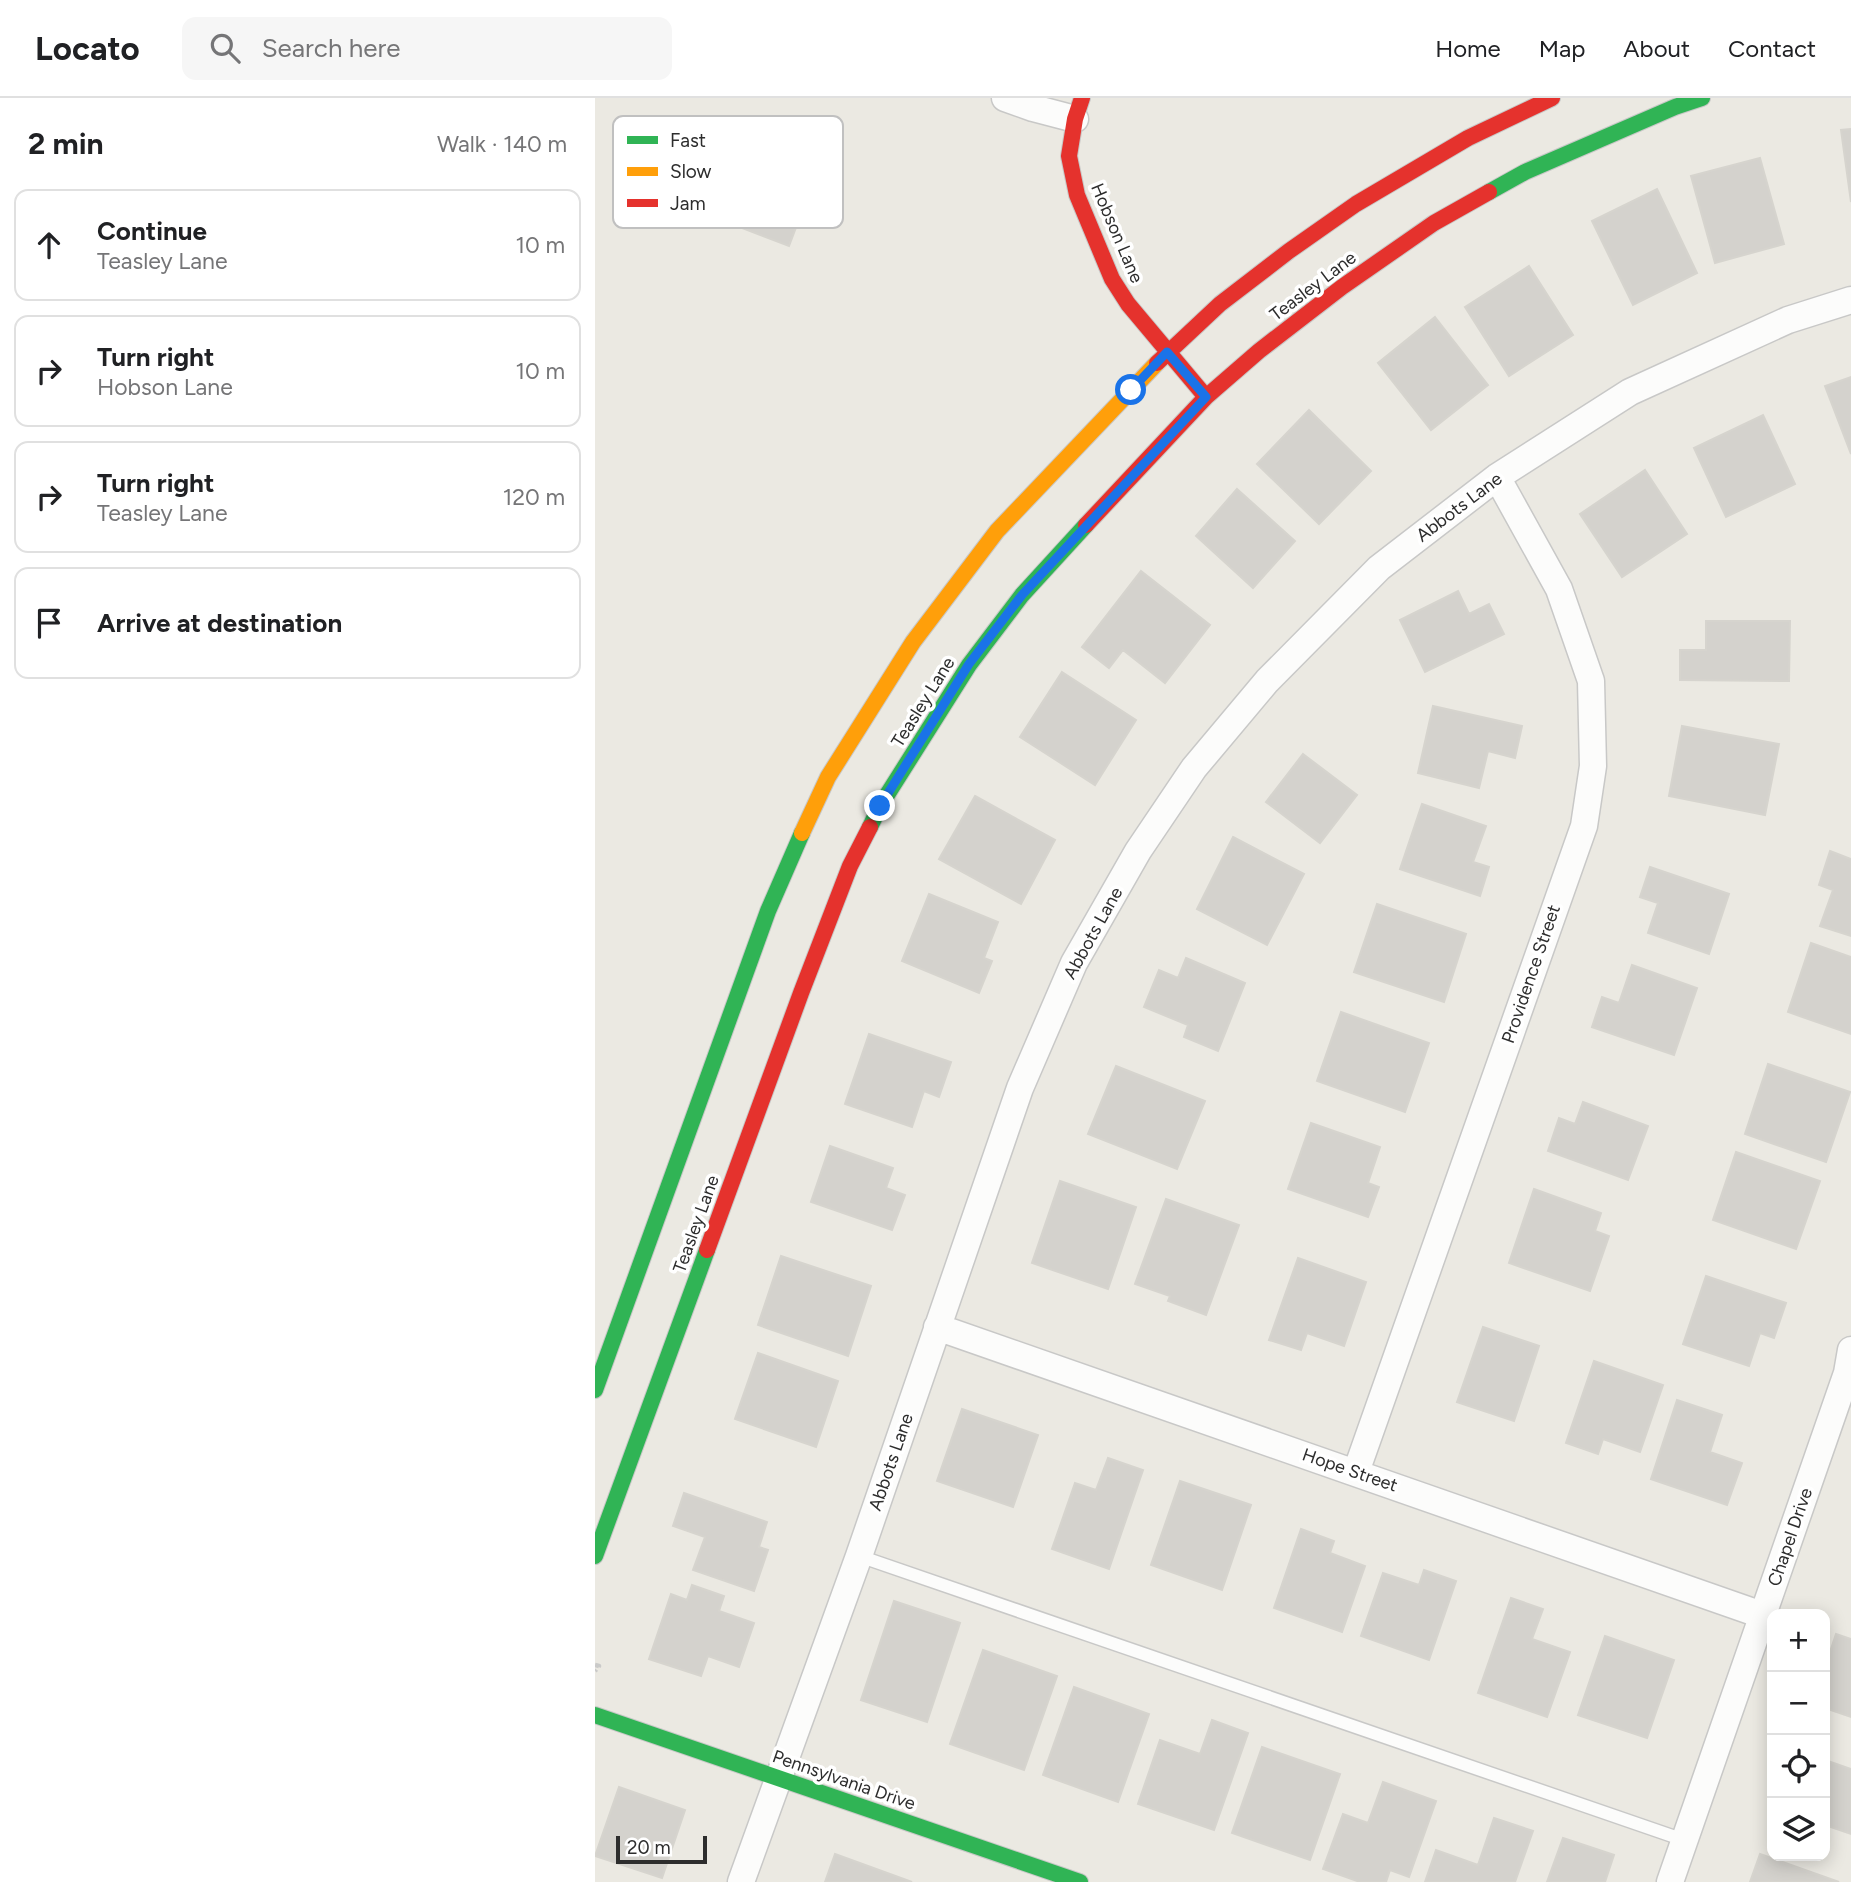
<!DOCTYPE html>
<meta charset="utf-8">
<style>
body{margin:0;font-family:Figtree,sans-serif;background:#f6f6f6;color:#202124}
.controls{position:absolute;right:21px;bottom:21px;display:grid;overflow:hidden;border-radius:14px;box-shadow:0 4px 18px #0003}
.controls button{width:63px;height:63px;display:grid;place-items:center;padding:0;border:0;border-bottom:2px solid #e0e0e0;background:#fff;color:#202124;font:35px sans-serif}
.scale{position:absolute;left:21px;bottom:18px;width:91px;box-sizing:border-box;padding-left:7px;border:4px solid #2d2d2d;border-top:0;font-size:19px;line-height:24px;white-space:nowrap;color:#2d2d2d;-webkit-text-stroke:5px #fff;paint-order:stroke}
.stop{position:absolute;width:21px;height:21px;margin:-16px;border:5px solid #1a73e8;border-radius:50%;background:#fff}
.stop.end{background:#1a73e8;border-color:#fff;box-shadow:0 2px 7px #0008}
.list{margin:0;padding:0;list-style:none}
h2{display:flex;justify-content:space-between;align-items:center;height:91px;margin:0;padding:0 28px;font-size:30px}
h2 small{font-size:23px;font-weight:400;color:#757577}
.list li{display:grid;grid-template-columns:46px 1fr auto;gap:21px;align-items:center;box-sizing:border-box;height:112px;margin:0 14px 14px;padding:0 14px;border:2px solid #e0e0e0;border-radius:14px}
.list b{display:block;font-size:26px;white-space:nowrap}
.list p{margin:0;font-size:23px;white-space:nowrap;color:#757577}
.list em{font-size:23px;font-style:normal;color:#757577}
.icon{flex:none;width:38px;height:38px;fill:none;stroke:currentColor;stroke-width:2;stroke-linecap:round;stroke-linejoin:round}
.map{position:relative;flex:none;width:1256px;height:1784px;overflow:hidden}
header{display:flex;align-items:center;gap:42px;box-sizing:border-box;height:98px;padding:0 35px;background:#fff;border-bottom:2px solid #e0e0e0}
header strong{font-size:33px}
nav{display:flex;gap:38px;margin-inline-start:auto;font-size:24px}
.search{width:490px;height:63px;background:#f6f6f6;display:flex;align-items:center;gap:18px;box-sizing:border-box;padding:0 24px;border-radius:14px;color:#757577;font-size:26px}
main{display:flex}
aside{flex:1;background:#fff}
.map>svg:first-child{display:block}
.building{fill:#d4d2cd;stroke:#d6d4ce;stroke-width:2}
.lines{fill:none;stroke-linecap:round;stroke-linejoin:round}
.lane-casing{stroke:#c8c8c7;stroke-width:15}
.street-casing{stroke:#c8c8c7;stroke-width:29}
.fast-casing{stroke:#c8c8c7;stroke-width:18}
.slow-casing{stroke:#c8c8c7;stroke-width:18}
.jam-casing{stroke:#c8c8c7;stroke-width:18}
.path{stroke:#cacac9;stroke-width:4.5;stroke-dasharray:5 3.5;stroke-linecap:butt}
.lane{stroke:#fcfcfb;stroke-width:12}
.street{stroke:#fcfcfb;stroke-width:26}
.fast{stroke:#30b455;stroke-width:16}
.slow{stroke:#ff9f0a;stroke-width:16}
.jam{stroke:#e5322d;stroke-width:16}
.route{stroke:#1a73e8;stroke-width:9}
.labels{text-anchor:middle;stroke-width:7;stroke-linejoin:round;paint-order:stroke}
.street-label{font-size:18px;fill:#2d2d2d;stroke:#fff}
.key{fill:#fff;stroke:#c0c0c0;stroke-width:2}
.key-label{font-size:19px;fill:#2d2d2d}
</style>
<header>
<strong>Locato</strong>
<div class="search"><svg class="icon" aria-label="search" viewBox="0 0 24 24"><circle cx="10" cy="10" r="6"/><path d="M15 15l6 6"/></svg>Search here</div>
<nav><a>Home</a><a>Map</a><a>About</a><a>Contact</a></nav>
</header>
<main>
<aside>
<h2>2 min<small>Walk · 140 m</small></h2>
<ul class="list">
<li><svg class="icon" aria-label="ahead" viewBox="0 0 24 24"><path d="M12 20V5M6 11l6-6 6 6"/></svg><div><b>Continue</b><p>Teasley Lane</p></div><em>10 m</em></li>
<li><svg class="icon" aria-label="right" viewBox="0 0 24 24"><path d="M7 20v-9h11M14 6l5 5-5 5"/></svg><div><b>Turn right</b><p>Hobson Lane</p></div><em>10 m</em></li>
<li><svg class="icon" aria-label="right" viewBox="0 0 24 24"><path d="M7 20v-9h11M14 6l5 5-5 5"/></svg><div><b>Turn right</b><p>Teasley Lane</p></div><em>120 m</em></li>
<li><svg class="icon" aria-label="arrive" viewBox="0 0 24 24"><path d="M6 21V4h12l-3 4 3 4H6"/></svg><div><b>Arrive at destination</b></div></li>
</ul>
</aside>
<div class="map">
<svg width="1256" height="1784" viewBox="0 0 1256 1784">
<rect width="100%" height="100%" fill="#ebe9e2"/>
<!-- building -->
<path class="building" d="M1256,31V104L1246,32Z
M108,36L162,57L164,52L222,74L194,148L82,105Z
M1165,60L1189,146L1120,165L1096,78Z
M1062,91L1102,175L1038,207L997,123Z
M934,168L978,237L914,278L870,209Z
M840,219L893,287L836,332L783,265Z
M1256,279V356L1230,288Z
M714,312L776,373L724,426L662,366Z
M1168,317L1200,386L1131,419L1099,350Z
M1050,372L1092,436L1027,479L985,416Z
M642,391L700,443L658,490L601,438Z
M546,473L615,527L570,585L528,552L514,570L487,549Z
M863,493L874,516L894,506L909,536L830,574L805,522Z
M1111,523H1195L1194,583L1085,582V552H1111Z
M467,574L541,622L500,687L425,639Z
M838,608L927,628L920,660L893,653L884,690L823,675Z
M1087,628L1184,646L1170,717L1074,698Z
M708,656L762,697L725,745L671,704Z
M380,698L460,742L426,806L344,761Z
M827,706L891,728L878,764L894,769L885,798L805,771Z
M638,739L709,776L672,847L602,811Z
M1235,753L1256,761V838L1225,828L1238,792L1224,787Z
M1055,769L1134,796L1114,856L1053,835L1063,805L1045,799Z
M334,796L403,824L389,860L397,863L384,895L307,863Z
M782,806L871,836L849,904L759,874Z
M1216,845L1256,859V936L1193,914Z
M591,860L650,885L623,953L589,939L593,927L549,909L564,872L583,880Z
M1037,867L1102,890L1079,957L997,929L1007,899L1024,905Z
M746,914L834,945L810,1014L722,983Z
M274,936L356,964L344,999L329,993L317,1029L250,1006Z
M1173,966L1255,994L1231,1064L1150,1036Z
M521,968L610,1003L582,1071L493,1036Z
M988,1004L1053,1028L1033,1082L953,1053L964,1020L980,1026Z
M716,1025L785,1049L773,1085L784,1089L773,1119L693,1091Z
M235,1048L298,1070L291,1090L310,1097L297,1132L216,1104Z
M1141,1054L1225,1083L1201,1151L1118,1122Z
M465,1083L541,1109L513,1191L437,1165Z
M939,1091L1006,1115L1000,1133L1014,1138L995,1193L914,1165Z
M571,1101L644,1127L611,1217L573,1203L575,1198L540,1186Z
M186,1158L276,1188L253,1258L163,1227Z
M703,1160L771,1184L749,1248L712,1235L706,1252L674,1242Z
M1111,1178L1191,1205L1179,1240L1165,1235L1154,1268L1088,1246Z
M888,1229L944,1248L919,1323L862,1304Z
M163,1255L243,1283L221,1349L140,1321Z
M999,1263L1068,1287L1045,1354L1008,1341L1003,1356L971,1345Z
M1082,1302L1127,1317L1115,1354L1147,1365L1132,1407L1056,1381Z
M367,1311L443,1337L418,1409L342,1383Z
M513,1360L548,1372L514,1471L457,1451L480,1385L501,1392Z
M585,1383L656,1407L627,1492L556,1467Z
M89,1395L172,1424L164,1449L173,1452L159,1493L98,1472L110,1439L78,1428Z
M706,1431L739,1443L735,1455L770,1468L747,1534L679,1510Z
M829,1472L861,1483L834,1562L766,1538L788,1475L824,1487Z
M97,1487L129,1498L124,1513L159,1525L144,1569L113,1558L106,1578L54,1561L76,1496L92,1502Z
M916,1500L948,1511L937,1541L975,1554L952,1619L883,1595Z
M299,1503L365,1525L332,1624L266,1602Z
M1241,1536L1256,1541V1619L1230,1610V1569Z
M1010,1538L1079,1562L1052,1640L983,1617Z
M388,1552L462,1578L429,1672L355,1646Z
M479,1589L554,1616L523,1704L448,1677Z
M617,1622L653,1635L619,1732L543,1706L565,1642L605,1656Z
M667,1649L745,1676L715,1762L637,1735Z
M1230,1662L1256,1671V1736L1230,1727Z
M788,1684L841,1703L814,1779L795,1772L791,1784H765L728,1771L748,1716L773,1725Z
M24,1689L90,1712L67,1780L0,1758Z
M899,1720L938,1733L920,1784H830L841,1752L883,1767Z
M968,1740L1019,1757L1010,1784H952Z
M240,1756L317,1784H230Z
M1165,1756L1244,1784H1155Z"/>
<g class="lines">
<defs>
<path id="lane" d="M264,1458L1089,1742"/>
<path id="street" d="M410,0L438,10L480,21
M342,1229L1167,1517
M761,1374L989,728L998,668L996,583L964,491L902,379
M146,1784L264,1458L425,990L479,865L543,753L599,670L672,583L784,470L902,379L1035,294L1193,222L1256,202
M1075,1784L1252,1275L1256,1252"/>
<path id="fast" d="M894,94L930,74L1080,9L1107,0
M275,729L285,708L374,567L427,497L491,427
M0,1292L173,813L207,735
M0,1458L112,1152
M0,1617L485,1784"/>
<path id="slow" d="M207,735L233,679L318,544L402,433L562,265"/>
<path id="jam" d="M487,0L480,21L474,58L482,97L517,181L533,206L611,299
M562,265L625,206L694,153L761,106L873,40L957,0
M491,427L611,299L664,253L747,189L839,125L894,94
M112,1152L206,895L255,768L275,729"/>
</defs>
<!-- lane casing -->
<use href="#lane" class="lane-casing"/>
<!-- street casing -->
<use href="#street" class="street-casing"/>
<!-- fast casing -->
<use href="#fast" class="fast-casing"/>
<!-- slow casing -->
<use href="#slow" class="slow-casing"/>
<!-- jam casing -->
<use href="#jam" class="jam-casing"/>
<!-- path -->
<path class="path" d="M0,1567L4,1568L0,1573"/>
<!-- lane -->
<use href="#lane" class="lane"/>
<!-- street -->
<use href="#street" class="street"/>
<!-- fast -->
<use href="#fast" class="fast"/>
<!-- slow -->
<use href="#slow" class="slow"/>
<!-- jam -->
<use href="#jam" class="jam"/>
</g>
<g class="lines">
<!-- route -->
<path class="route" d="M285,708L374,566L427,497L611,299L572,254L536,292"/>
</g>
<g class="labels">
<!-- street labels -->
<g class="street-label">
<text transform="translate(522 135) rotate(67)" y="6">Hobson Lane</text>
<text transform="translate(718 188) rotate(-37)" y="6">Teasley Lane</text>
<text transform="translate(864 409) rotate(-37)" y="6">Abbots Lane</text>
<text transform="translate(328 604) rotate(-58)" y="6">Teasley Lane</text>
<text transform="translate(498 835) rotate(-61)" y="6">Abbots Lane</text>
<text transform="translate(936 876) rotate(-71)" y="6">Providence Street</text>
<text transform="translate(101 1126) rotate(-70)" y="6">Teasley Lane</text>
<text transform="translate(296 1364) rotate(-71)" y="6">Abbots Lane</text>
<text transform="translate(755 1372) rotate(19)" y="6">Hope Street</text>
<text transform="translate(1195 1439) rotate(-71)" y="6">Chapel Drive</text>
<text transform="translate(249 1682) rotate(19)" y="6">Pennsylvania Drive</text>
</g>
</g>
<!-- legend -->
<rect x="18" y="18" width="230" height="112" rx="10" class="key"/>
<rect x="32" y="38" width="31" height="8" fill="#30b455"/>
<rect x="32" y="69" width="31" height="9" fill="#ff9f0a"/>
<rect x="32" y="101" width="31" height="8" fill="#e5322d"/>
<g class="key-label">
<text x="75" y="49">Fast</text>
<text x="75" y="80">Slow</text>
<text x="75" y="112">Jam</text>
</g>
</svg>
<div class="controls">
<button>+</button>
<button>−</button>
<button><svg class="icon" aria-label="locate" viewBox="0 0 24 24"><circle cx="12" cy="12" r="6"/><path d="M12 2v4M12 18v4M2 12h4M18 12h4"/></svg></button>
<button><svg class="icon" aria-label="layers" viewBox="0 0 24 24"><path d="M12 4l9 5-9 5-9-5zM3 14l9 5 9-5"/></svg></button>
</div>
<div class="scale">20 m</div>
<div class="stop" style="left:536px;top:292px"></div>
<div class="stop end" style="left:285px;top:708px"></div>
</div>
</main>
